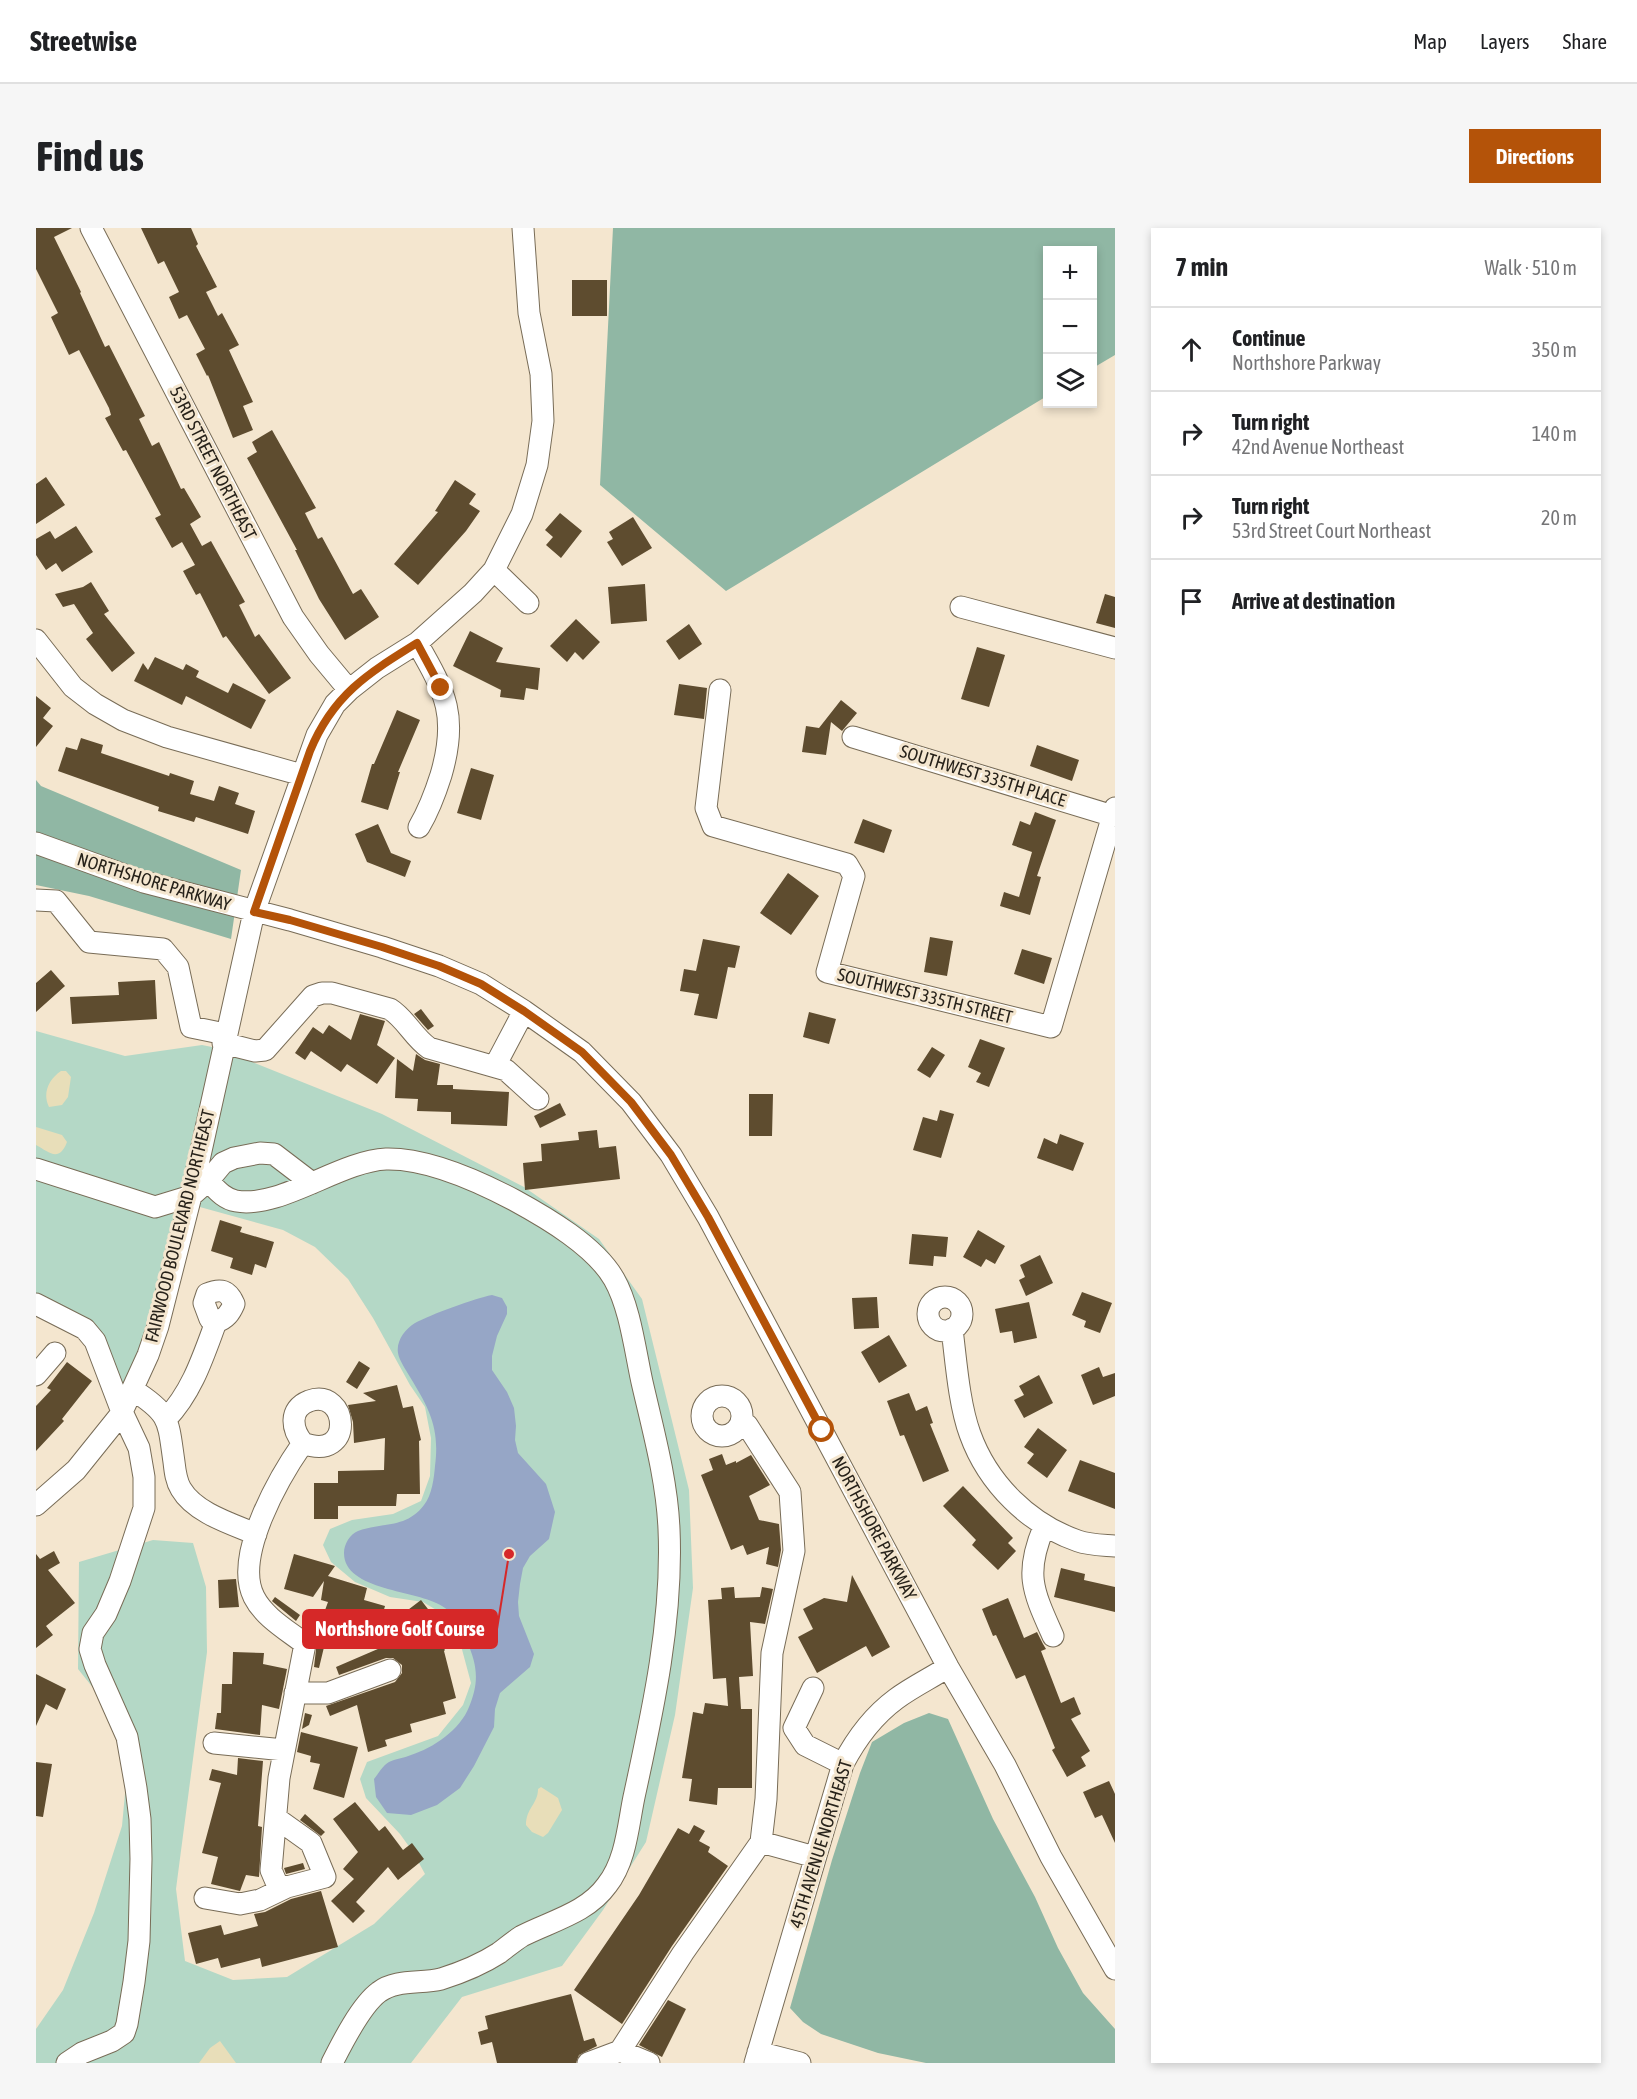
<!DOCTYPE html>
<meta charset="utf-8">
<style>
body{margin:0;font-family:"Asap Condensed",sans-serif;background:#f6f6f6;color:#202124}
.controls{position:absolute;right:18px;top:18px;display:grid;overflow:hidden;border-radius:0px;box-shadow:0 3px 9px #0003}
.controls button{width:54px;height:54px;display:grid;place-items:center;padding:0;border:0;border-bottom:2px solid #e0e0e0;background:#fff;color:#202124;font:30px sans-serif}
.stop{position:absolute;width:18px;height:18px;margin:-14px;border:4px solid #b45309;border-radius:50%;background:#fff}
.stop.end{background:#b45309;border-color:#fff;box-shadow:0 2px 6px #0008}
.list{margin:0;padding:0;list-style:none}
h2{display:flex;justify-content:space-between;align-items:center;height:78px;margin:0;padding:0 24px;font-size:26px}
h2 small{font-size:20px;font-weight:400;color:#757577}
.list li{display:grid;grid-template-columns:39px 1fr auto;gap:18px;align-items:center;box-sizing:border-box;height:84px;padding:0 24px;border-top:2px solid #e0e0e0}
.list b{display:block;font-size:22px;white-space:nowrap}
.list p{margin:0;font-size:20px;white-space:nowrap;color:#757577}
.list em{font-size:20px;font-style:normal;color:#757577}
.icon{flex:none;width:33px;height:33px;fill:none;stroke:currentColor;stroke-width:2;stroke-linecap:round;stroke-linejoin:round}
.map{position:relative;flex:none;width:1079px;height:1835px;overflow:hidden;border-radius:0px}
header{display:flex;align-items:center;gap:36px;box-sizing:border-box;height:84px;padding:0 30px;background:#fff;border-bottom:2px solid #e0e0e0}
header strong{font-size:28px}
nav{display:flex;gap:33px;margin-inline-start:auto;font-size:21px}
.intro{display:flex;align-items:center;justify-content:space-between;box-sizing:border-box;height:144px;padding:0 36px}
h1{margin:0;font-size:42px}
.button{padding:15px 27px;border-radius:0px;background:#b45309;color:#fff;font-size:21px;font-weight:700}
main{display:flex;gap:36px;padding:0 36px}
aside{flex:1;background:#fff;border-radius:0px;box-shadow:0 3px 9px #0003}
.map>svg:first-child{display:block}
.green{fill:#b4d8c6}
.forest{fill:#90b7a4}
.sand{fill:#e8deb9}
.water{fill:#96a6c6}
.building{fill:#5e4c2f}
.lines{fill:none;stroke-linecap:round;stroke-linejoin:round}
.minor-casing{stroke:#786c57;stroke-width:23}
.minor{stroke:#fff;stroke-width:21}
.route{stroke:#b45309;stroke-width:8}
.labels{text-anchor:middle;stroke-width:6;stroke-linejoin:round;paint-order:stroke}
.street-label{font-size:18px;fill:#27221a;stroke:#f4e6cf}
.leader{fill:none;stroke:#d62828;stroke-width:2}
.callout-dot{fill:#d62828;stroke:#f4e6cf;stroke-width:2}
.callout{fill:#d62828;stroke:#d62828;stroke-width:2}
.callout-label{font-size:20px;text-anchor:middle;font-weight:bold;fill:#fff}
</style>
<header>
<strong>Streetwise</strong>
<nav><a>Map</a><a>Layers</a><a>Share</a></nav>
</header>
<div class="intro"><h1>Find us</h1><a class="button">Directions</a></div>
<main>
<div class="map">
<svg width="1079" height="1835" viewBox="0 0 1079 1835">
<rect width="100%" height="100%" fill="#f4e6cf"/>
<!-- green -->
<path class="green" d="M0,803L89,828L166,817L181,820L346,886L488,959L563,1011L606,1071L653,1262L657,1360L639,1487L610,1614L567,1682L526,1738L426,1769L375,1835H0V1801L27,1762L58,1685L86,1598L90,1555L88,1511L74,1481L42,1441L43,1334L117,1312L157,1315L170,1359L171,1424L140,1661L149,1733L197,1752L251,1749L338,1696L389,1646L377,1624L364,1606L330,1570L324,1551L331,1534L402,1508L427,1477L435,1455L424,1414L412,1389L387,1374L354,1369L319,1354L295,1334L287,1317L294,1301L316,1292L357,1286L385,1273L394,1248L395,1210L389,1179L374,1157L337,1090L312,1051L279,1019L247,1002L153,976L85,1186L54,1112L0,1081Z"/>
<!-- forest -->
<path class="forest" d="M577,0H1079V127L1057,140L1056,22H1011V168L690,363L564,257Z
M0,552L5,558L205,642L195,711L53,668L0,657Z
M893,1485L912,1491L957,1591L999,1669L1022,1720L1047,1765L1079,1801V1835H890L842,1825L785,1806L767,1794L754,1780L796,1632L824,1545L836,1514L868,1495Z"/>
<!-- sand -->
<path class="sand" d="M25,843H30L35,849L32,869L26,877L13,879C6,865 13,851 25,843Z
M0,899L26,907L31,914C23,935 13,924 0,917Z
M505,1559L522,1570L526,1582L512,1605L507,1609L496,1604L490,1597C490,1580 502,1576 502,1561Z
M184,1813L200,1835H163L174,1820Z"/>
<!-- water -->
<path class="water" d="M456,1067L466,1070L471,1079V1086L461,1108L456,1128V1142L471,1164L478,1180L480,1198L479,1212L482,1225L510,1256L519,1284L513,1311L494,1328L487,1340L484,1356L482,1374L483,1388L498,1426L494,1439L464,1465L459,1481L458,1499L438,1538L424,1560L401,1577L375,1587L351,1585L340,1569L338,1551C342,1546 347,1537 353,1534C359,1531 368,1530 375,1527C397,1520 424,1502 433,1479C443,1455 442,1438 431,1414C424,1400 421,1387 406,1378C382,1362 308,1363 308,1325C308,1316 314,1306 322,1303C346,1294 370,1301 388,1277C396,1267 398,1250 399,1238C404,1200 393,1180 374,1149C370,1142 363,1132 362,1125C360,1113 369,1101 379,1095C396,1086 437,1071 456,1067Z"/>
<!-- building -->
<path class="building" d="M0,0H36L18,9L45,64L44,65L69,119L73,117L109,188L103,191L116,218L123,214L145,261L148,260L165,289L154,296L166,318L175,313L209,374L203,377L219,409L223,406L255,450L233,466L190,408L187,410L164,365L160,367L147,343L159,337L146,314L136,320L119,290L125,287L90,222L87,223L69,190L75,187L73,180L43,122L33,127L15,89L22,85L0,41Z
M105,0H155L162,16L160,18L181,59L170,64L182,88L186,85L203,117L193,122L217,174L207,178L217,202L197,210L172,147L171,148L160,126L169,121L151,87L143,91L133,69L143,64L128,33L122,36Z
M536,52H571V88H536Z
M236,202L280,280L269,285L282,311L286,309L317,366L325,361L343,389L309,412L283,371L259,322H261L211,230L221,224L216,214Z
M10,249L29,277L0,296V256Z
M419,252L440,266L433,276L444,283L430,303L382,357L358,336L402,284L399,283Z
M524,285L546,303L525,330L510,317L517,309L509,302Z
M597,289L616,320L586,338L571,314L577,311L573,304Z
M40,298L57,324L26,344L20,335L10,342L0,327V311L14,303L19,311Z
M55,354L73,383L68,386L99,425L76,444L50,411L57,405L38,376L27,379L19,366L47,359Z
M609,356L611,393L575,396L572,359Z
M1069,366L1079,369V400L1060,395Z
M540,391L564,414L547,432L539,424L531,434L514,418Z
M653,396L666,416L643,432L630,413Z
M434,403L467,420L460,434L504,440L502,462L490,460L488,472L464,469L465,462L417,438Z
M941,419L969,427L953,479L925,471Z
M119,429L147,442L150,436L163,443L160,449L192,465L197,455L230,472L215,501L150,468L146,477L98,453L107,435L112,442Z
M643,456L671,460L668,491L638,487Z
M0,468L15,480L7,490L17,498L0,519Z
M805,472L821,485L806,503L795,494L790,527L766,524L770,498L783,500Z
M361,482L384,492L362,544H364L352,582L325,574L336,536H338Z
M45,510L67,517L65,525L133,548L134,545L158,553L154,566L178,573L183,558L203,565L199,576L219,583L212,606L160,589L158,594L122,583L123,579L22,543L30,519L41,522Z
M1001,517L1043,532L1036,553L994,538Z
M435,540L458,547L445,592L421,585Z
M999,584L1020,592L1001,648L1005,649L994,687L964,678L968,664L983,669L996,624L976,617L984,593L994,597Z
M827,591L856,602L848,625L818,615Z
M342,596L355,625L375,633L369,649L331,634L319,606Z
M752,645L783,668L755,707L724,685Z
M894,709L917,713L911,748L888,744Z
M667,711L704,718L699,740L692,739L681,791L658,787L663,766L644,763L648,741L660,743Z
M986,721L1016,730L1008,756L978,746Z
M15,742L29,758L0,784V755Z
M119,752L121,791L36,796L34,769L83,767L82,754Z
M385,781L398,798L392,802L378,786Z
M773,784L800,791L793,816L767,809Z
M324,786L349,793L341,817L359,830L341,856L311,836L305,844L275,823L269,832L259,825L277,799L287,806L293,797L315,812Z
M944,811L969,820L953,859L940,854L945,845L932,839Z
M896,819L909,827L894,850L881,842Z
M380,826L389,832L404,836L401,857H417V861L473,864L471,898L415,896V884L381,883L382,871L359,870L361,831L377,843Z
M713,866H737L736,908H713Z
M524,875L530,887L504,900L498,888Z
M904,882L918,886L905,930L877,922L887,889L901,893Z
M561,902L563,920L580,918L584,951L489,962L487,935L506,933L505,916L543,912L542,904Z
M1024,906L1048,915L1037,943L1001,930L1008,910L1021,916Z
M184,992L206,999L204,1004L238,1014L230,1040L219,1036L216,1047L194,1040L197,1030L175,1023Z
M942,1002L969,1018L959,1036L950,1031L945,1039L927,1029Z
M876,1006L912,1009L910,1029L898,1028L897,1038L873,1036Z
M1004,1027L1017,1055L990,1068L983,1052L989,1049L984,1037Z
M1046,1064L1076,1075L1064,1105L1048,1099L1050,1093L1036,1087Z
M841,1069L843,1100L818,1101L816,1070Z
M993,1074L1001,1110L978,1115L976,1103L964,1105L959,1081Z
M853,1107L871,1138L843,1155L825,1124Z
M323,1133L334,1140L321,1161L310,1154Z
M31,1134L56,1153L26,1191L28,1193L0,1223V1178L15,1162L11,1160Z
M1063,1139L1067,1149L1079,1145V1168L1057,1177L1045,1147Z
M1003,1147L1017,1175L988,1190L978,1172L988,1167L983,1158Z
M361,1157L367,1180L377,1178L385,1212L383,1213L384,1266H361L360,1278H302V1291H278V1255H302V1243L348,1242L349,1210L318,1215L317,1194L312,1177L340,1173L327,1165Z
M873,1165L880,1183L891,1178L897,1195L894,1196L913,1243L887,1254L868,1207L864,1208L851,1173Z
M1002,1200L1031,1222L1011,1250L991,1235L998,1226L988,1219Z
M686,1226L690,1237L700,1233V1235L715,1227L734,1257L713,1268L723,1292L743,1296L745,1322L742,1339L730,1336L733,1319L711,1327L707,1317L695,1322L665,1247L677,1242L673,1231Z
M1044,1232L1079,1245V1281L1032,1263Z
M927,1258L977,1310L972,1315L980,1323L962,1342L936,1317L940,1312L907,1278Z
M18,1323L24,1335L12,1342L39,1375L10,1398L17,1407L0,1420V1326L4,1331Z
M258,1326L299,1338L292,1348L331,1360L328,1372L349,1378L339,1413L306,1403L310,1392L288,1385L292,1374L285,1372L288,1353L277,1369L248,1361Z
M1025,1340L1049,1346L1048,1352L1079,1359V1384L1018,1369Z
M816,1347L854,1419L836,1429L830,1418L781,1445L762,1409L777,1401L767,1381L788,1370L811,1374Z
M200,1351L203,1379L183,1380L182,1352Z
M698,1359L699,1370L724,1369L726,1359L737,1361L729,1396L714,1394L717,1448L703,1449L705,1481H716V1560H682L681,1577L653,1573L656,1551L646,1550L657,1484L667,1486L669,1475L692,1478L690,1450L677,1451L672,1372L686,1371L685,1360Z
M239,1369L264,1387L260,1393L237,1374L236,1373Z
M972,1370L988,1410L1001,1404L1007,1416L1010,1421L1005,1423L1025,1475L1038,1469L1045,1486L1035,1491L1054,1523L1045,1529L1050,1538L1031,1549L1016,1522L1019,1520L989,1447L980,1451L960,1407L957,1408L946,1381Z
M385,1372L405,1398L396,1404L409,1422L408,1423L420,1470L407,1474L410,1486L374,1496L376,1504L349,1512L351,1518L332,1524L321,1477L294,1488L290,1478L359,1454L366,1445V1437L357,1430H350L303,1447L300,1439L372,1408L360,1391Z
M281,1413L289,1415L283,1440L278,1439Z
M197,1424L228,1425L227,1436L251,1441L243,1481L226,1477L224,1507L179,1501L181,1485H185L186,1456H196Z
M0,1446L30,1461L21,1482L10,1476L0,1498Z
M269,1485L276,1487L273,1497L266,1501Z
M265,1504L322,1519L308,1570L277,1561L284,1536L274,1534L275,1528L261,1524Z
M202,1530L227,1533L222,1598L226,1599L223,1649L210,1647L204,1663L175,1656L182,1629L166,1625L185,1555L173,1552L176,1541L201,1547Z
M0,1534L16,1536L7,1589L0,1588Z
M1073,1553L1079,1566V1615L1066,1587L1059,1590L1047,1564Z
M319,1574L343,1603L349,1598L367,1622L376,1615L388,1631L362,1652L352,1639L320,1674L329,1683L317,1695L295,1673L318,1651L307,1641L322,1624L297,1591Z
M269,1586L289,1604L285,1608L264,1592Z
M658,1597L669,1603L663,1613L674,1619L672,1624L692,1638L636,1718L586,1796L538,1762L603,1667L642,1600L653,1606Z
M267,1635L269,1641L250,1646L248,1640Z
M285,1663L302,1719L226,1739L224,1730L185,1740L182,1730L160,1736L152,1705L185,1697L188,1707L222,1698L218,1686L229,1684L255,1671Z
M535,1766L548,1813L558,1810L561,1818L543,1827L540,1835H461L456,1814L445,1817L442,1804L452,1801L449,1788Z
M632,1772L650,1781L626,1829L603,1817Z"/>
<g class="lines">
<defs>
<path id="minor" d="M55,0L257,389L283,426L313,462
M458,342L492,375
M925,379L1079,420
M0,412L37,459L59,476L87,492L131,509L266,547
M381,415C410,465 422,489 405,547C399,566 393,582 383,599
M684,462L670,580L677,598L811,636L818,648L791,744L1015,799L1079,580
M817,509L1077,588
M0,615L108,654L254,692L346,719L403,738L445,756L488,783L546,824L595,874L635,927L672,989L912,1439L969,1537L1015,1629L1079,1741
M0,672L20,673L53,714L127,721L142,739L155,799L189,806
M187,815L219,823L229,822L277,768L286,765H296L354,781C370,791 377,809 393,820L470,842L502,871
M459,838L488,783
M0,941L119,979L155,968L172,953C180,961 188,971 200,973C244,981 304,933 350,931C392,930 442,953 478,972C511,990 559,1018 578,1051C594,1079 599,1122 606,1154C617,1202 631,1252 633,1301C637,1391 617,1482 598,1569C592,1598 590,1633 571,1657C551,1685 515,1693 486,1708C478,1713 471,1719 463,1725C446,1736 424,1745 405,1751C385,1756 360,1751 343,1764C325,1777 306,1815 296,1835
M172,953L187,935L198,930L224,925L238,926L276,955
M892 1086a17 17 0 1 1 34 0a17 17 0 1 1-34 0Z
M0,1076L49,1101L59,1113L86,1184L103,1220L108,1249V1280L84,1353L70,1386L57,1405L54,1421L59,1437L91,1509L100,1560L104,1591L105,1631L103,1713L98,1754L91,1796L88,1805L76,1813L46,1825L31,1835
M916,1101C920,1133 923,1176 934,1206C952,1256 993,1296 1042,1313C1053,1317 1067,1317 1079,1318
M0,1147L19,1125
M97,1162C135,1186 132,1193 138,1234C139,1243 140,1253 145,1261C159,1285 196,1296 220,1306
M666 1188a20 20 0 1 1 40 0a20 20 0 1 1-40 0Z
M130,1191C156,1164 167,1129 180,1094C190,1091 194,1085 198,1076C192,1062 185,1060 171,1066L168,1075L174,1091L180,1094
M0,1277L40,1242L85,1186L112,1127L122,1098L155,968L218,684L281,507L299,476L313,462L341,440L381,415L437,365L458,342L486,286L501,237L507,193L505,146L493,85L487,0
M1008,1299C988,1346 997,1363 1017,1408
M777,1460L758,1500L769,1517L807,1536
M259,1465H292L354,1442
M178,1515L248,1522
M240,1590L275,1615L289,1649L251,1659L241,1656L235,1642L243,1550L269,1416C251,1402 228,1389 218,1369C197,1328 244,1248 267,1215C319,1235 313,1159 273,1173C252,1181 256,1202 267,1215
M725,1614L779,1629
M169,1670L204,1676L224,1672L251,1659
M584,1823L613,1835
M722,1824L764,1835
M552,1835L584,1823L647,1725L725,1614L730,1571L736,1425L758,1323L754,1264L711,1197L706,1194
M719,1835L807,1536C820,1511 837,1488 860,1471C876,1459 895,1450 912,1439"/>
</defs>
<!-- minor casing -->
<use href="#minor" class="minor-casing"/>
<!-- minor -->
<use href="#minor" class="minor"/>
</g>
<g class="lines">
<!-- route -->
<path class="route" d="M405,460L381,415C331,446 297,467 274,523L218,684L254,692L346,719L403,738L445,756L488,783L546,824L595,874L635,927L672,989L786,1202"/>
</g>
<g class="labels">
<!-- street labels -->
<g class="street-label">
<text transform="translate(177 235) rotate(63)" y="6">53RD STREET NORTHEAST</text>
<text transform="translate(947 548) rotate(17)" y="6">SOUTHWEST 335TH PLACE</text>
<text transform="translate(118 654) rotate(17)" y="6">NORTHSHORE PARKWAY</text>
<text transform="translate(889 768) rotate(14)" y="6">SOUTHWEST 335TH STREET</text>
<text transform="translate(144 998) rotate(-76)" y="6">FAIRWOOD BOULEVARD NORTHEAST</text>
<text transform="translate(838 1300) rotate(62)" y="6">NORTHSHORE PARKWAY</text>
<text transform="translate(785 1616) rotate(-73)" y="6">45TH AVENUE NORTHEAST</text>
</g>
</g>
<!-- callouts -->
<path class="leader" d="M473 1326L461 1401"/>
<circle class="callout-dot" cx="473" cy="1326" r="6"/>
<rect class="callout" x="267" y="1382" width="194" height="38" rx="6"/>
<g class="callout-label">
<text x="364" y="1408">Northshore Golf Course</text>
</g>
</svg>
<div class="controls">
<button>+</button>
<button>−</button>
<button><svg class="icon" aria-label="layers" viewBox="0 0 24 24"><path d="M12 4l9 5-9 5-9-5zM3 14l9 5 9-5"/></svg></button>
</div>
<div class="stop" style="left:786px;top:1202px"></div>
<div class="stop end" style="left:405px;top:460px"></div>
</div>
<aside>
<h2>7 min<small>Walk · 510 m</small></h2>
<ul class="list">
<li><svg class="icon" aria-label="ahead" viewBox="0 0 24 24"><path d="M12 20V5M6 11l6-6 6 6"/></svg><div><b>Continue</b><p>Northshore Parkway</p></div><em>350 m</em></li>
<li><svg class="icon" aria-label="right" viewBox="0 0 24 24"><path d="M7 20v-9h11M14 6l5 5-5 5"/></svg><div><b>Turn right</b><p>42nd Avenue Northeast</p></div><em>140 m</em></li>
<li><svg class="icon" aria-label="right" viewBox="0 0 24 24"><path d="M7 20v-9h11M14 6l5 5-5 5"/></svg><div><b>Turn right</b><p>53rd Street Court Northeast</p></div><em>20 m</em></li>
<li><svg class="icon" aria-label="arrive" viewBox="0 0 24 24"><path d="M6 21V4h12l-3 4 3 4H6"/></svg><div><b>Arrive at destination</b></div></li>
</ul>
</aside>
</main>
